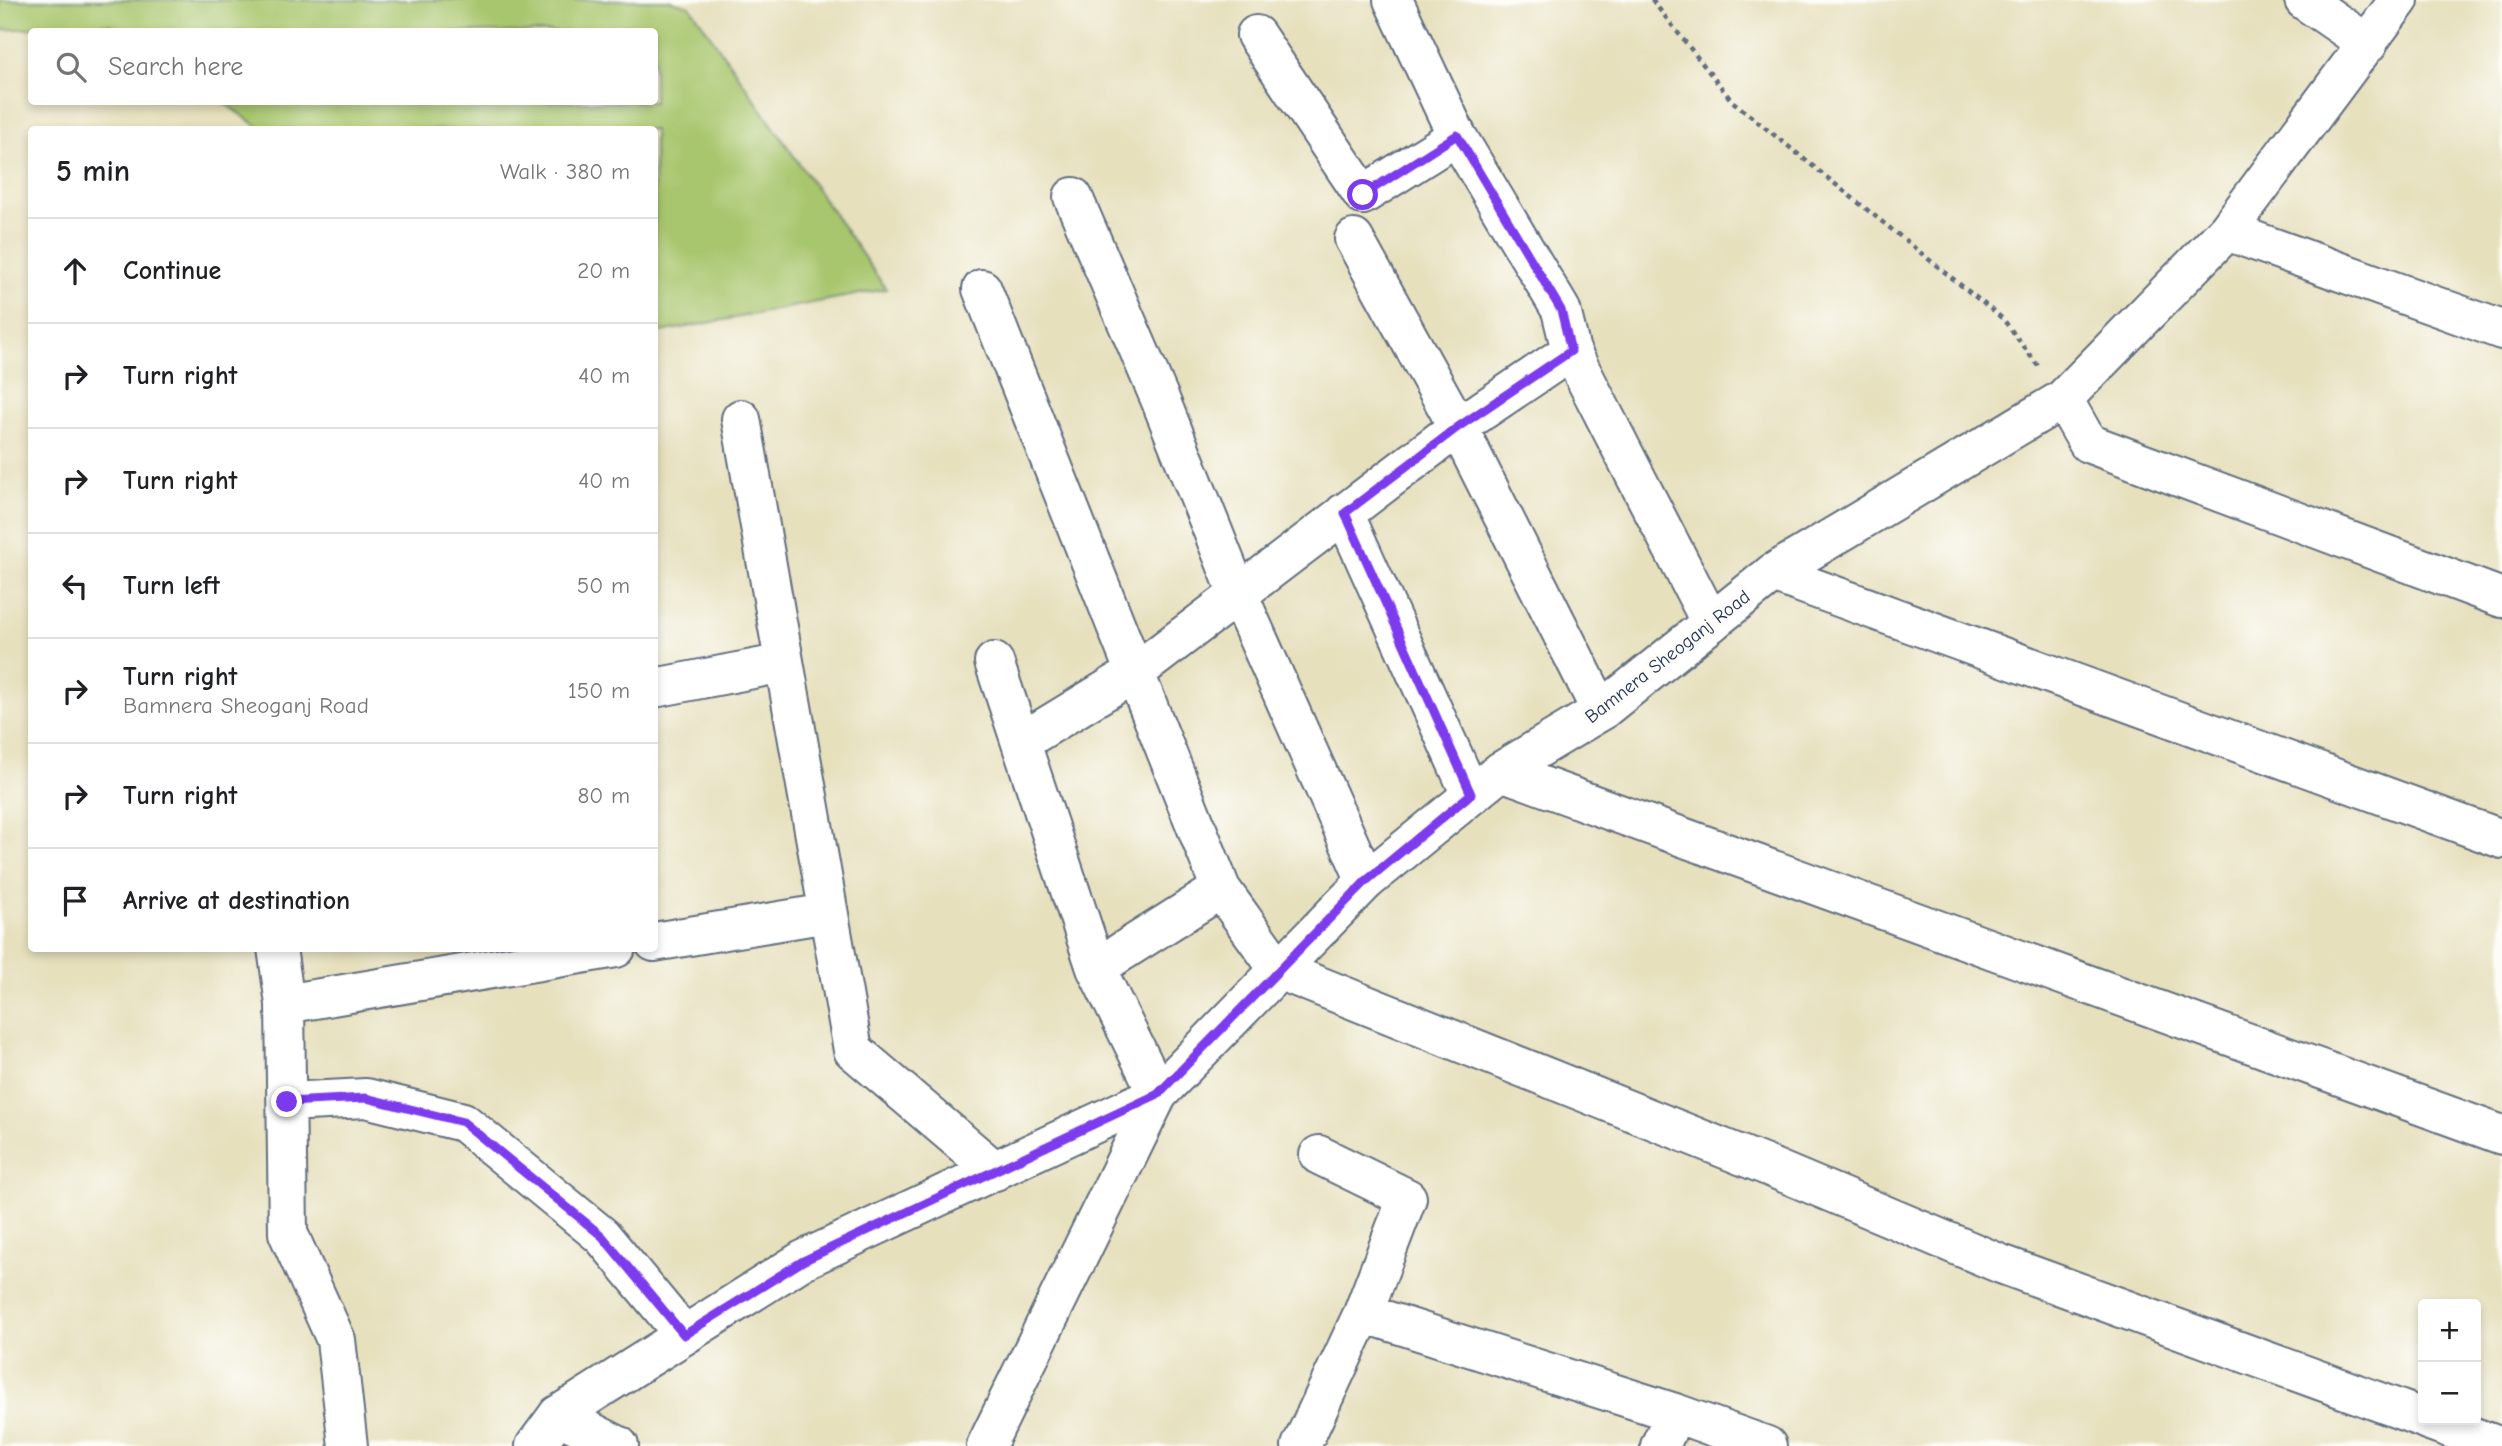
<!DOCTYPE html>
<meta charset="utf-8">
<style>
body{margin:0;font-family:"Comic Neue",sans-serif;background:#f2f2f2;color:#202124}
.controls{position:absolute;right:21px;bottom:21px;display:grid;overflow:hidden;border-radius:7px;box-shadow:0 4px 10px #0003}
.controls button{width:63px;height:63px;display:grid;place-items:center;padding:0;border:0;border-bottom:2px solid #e0e0e0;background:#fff;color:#202124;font:35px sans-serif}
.stop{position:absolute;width:21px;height:21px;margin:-16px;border:5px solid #7c3aed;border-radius:50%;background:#fff}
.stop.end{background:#7c3aed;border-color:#fff;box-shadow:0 2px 7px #0008}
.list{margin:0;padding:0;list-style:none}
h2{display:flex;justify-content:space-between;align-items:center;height:91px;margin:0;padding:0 28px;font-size:30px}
h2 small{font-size:23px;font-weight:400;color:#757577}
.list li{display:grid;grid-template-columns:46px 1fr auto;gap:21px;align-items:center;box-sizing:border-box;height:105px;padding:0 28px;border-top:2px solid #e0e0e0}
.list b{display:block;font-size:26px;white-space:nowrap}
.list p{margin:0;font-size:23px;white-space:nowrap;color:#757577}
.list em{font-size:23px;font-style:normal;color:#757577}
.icon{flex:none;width:38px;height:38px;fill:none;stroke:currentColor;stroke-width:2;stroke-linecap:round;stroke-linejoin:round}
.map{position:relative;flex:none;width:2502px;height:1446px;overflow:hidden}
.search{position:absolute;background:#fff;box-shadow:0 4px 10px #0003;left:28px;top:28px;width:630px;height:77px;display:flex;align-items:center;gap:18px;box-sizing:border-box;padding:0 24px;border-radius:7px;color:#757577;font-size:26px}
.panel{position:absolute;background:#fff;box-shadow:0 4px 10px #0003;left:28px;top:126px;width:630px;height:826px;border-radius:7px}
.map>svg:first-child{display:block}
.green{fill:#a8c66d;stroke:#627a66;stroke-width:2}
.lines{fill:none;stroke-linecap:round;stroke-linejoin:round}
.minor-casing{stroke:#626d7f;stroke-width:42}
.secondary-casing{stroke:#626d7f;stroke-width:42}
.path{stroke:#626d7f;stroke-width:4.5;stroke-dasharray:5 5;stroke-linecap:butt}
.minor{stroke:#fff;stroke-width:38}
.secondary{stroke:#fff;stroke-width:38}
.route{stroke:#7c3aed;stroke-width:9}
.labels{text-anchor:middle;stroke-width:7;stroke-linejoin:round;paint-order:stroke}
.street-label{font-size:19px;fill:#1b2f5e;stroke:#fdfcf7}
</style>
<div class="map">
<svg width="2502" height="1446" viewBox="0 0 2502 1446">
<rect width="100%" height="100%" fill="#fdfcf7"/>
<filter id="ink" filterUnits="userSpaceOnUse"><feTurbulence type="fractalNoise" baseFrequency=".0143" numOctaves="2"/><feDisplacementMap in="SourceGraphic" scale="14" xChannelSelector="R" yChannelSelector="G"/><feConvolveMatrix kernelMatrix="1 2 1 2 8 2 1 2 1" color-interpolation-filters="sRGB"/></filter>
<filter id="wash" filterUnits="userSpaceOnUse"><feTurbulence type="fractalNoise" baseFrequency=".00686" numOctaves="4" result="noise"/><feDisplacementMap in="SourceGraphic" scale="28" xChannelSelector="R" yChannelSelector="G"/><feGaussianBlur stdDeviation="1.57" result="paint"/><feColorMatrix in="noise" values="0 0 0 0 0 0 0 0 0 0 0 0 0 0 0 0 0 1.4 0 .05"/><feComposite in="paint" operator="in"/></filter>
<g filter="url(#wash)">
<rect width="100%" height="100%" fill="#e6e0bd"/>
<!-- green -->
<path class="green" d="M0,0H669L690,6L886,289L655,333L654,130L262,129L222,102H654V32H122L110,24L0,30Z"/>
</g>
<g filter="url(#ink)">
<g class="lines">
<defs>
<path id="minor" d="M1393,0L1457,136L1561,310L1571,351L1711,623
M2304,0L2368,44
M1256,35L1363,195L1457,136
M1073,197L1160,399L1238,594L1366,881
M2227,231L2502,330
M1354,239L1458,427L1601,711
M982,289L1221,889L1279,970L1768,1166L2001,1264L2423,1418
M2063,399L2088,443L2502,598
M741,419L853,1050L995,1171
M1344,513L1471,795
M1773,573L2063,399L2227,231L2399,0
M1773,573L2502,839
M654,688L784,663
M1021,742L1136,672L1458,427L1571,351
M1501,771L2502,1135
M654,942L828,913
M277,948L285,1004L288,1233L336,1340L348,1446
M1096,968L1221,889
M285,1004L616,948
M287,1102L366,1098L463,1122L602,1236L684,1335
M1363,1313L1675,1413L1767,1446
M558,1415L619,1446
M2427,1420L2499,1446
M986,1446L1158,1094L1096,968L994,662
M1301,1446L1363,1313L1407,1198L1319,1155
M1660,1446L1675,1413"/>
<path id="secondary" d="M535,1446L558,1415L803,1260L1158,1094L1366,881L1501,771L1601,711L1773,573"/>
</defs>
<!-- minor casing -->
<use href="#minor" class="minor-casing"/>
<!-- secondary casing -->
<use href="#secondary" class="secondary-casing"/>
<!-- path -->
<path class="path" d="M1652,0L1732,101L2003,319L2038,366"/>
<!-- minor -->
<use href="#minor" class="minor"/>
<!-- secondary -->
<use href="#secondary" class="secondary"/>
</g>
</g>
<g class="lines" filter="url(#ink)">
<!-- route -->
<path class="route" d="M287,1102L366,1098L463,1122L602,1236L684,1335L803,1261L1158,1094L1366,881L1471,794L1345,513L1458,427L1571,351L1561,310L1457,135L1363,195"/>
</g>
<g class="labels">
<!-- street labels -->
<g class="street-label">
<text transform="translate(1667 656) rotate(-38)" y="7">Bamnera Sheoganj Road</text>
</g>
</g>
</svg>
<div class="controls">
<button>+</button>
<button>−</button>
</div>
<div class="stop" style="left:1363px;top:195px"></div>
<div class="stop end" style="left:287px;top:1102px"></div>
<div class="search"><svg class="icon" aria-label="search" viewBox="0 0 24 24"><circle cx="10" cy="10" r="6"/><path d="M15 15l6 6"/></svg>Search here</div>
<section class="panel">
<h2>5 min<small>Walk · 380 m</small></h2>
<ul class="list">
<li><svg class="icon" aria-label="ahead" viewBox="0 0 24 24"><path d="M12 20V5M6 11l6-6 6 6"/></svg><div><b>Continue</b></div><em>20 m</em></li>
<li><svg class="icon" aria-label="right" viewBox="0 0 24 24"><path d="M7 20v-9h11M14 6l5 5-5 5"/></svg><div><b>Turn right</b></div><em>40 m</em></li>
<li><svg class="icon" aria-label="right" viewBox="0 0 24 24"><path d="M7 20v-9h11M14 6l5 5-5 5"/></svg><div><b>Turn right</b></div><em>40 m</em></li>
<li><svg class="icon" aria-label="left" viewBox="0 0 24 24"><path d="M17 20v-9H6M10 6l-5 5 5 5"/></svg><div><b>Turn left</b></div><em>50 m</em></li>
<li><svg class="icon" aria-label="right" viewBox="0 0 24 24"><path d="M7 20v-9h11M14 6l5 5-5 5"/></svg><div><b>Turn right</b><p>Bamnera Sheoganj Road</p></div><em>150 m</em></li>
<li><svg class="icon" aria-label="right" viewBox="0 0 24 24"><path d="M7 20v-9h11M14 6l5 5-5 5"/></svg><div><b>Turn right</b></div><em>80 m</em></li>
<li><svg class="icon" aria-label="arrive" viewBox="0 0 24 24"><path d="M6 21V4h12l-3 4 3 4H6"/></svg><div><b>Arrive at destination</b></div></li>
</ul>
</section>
</div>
